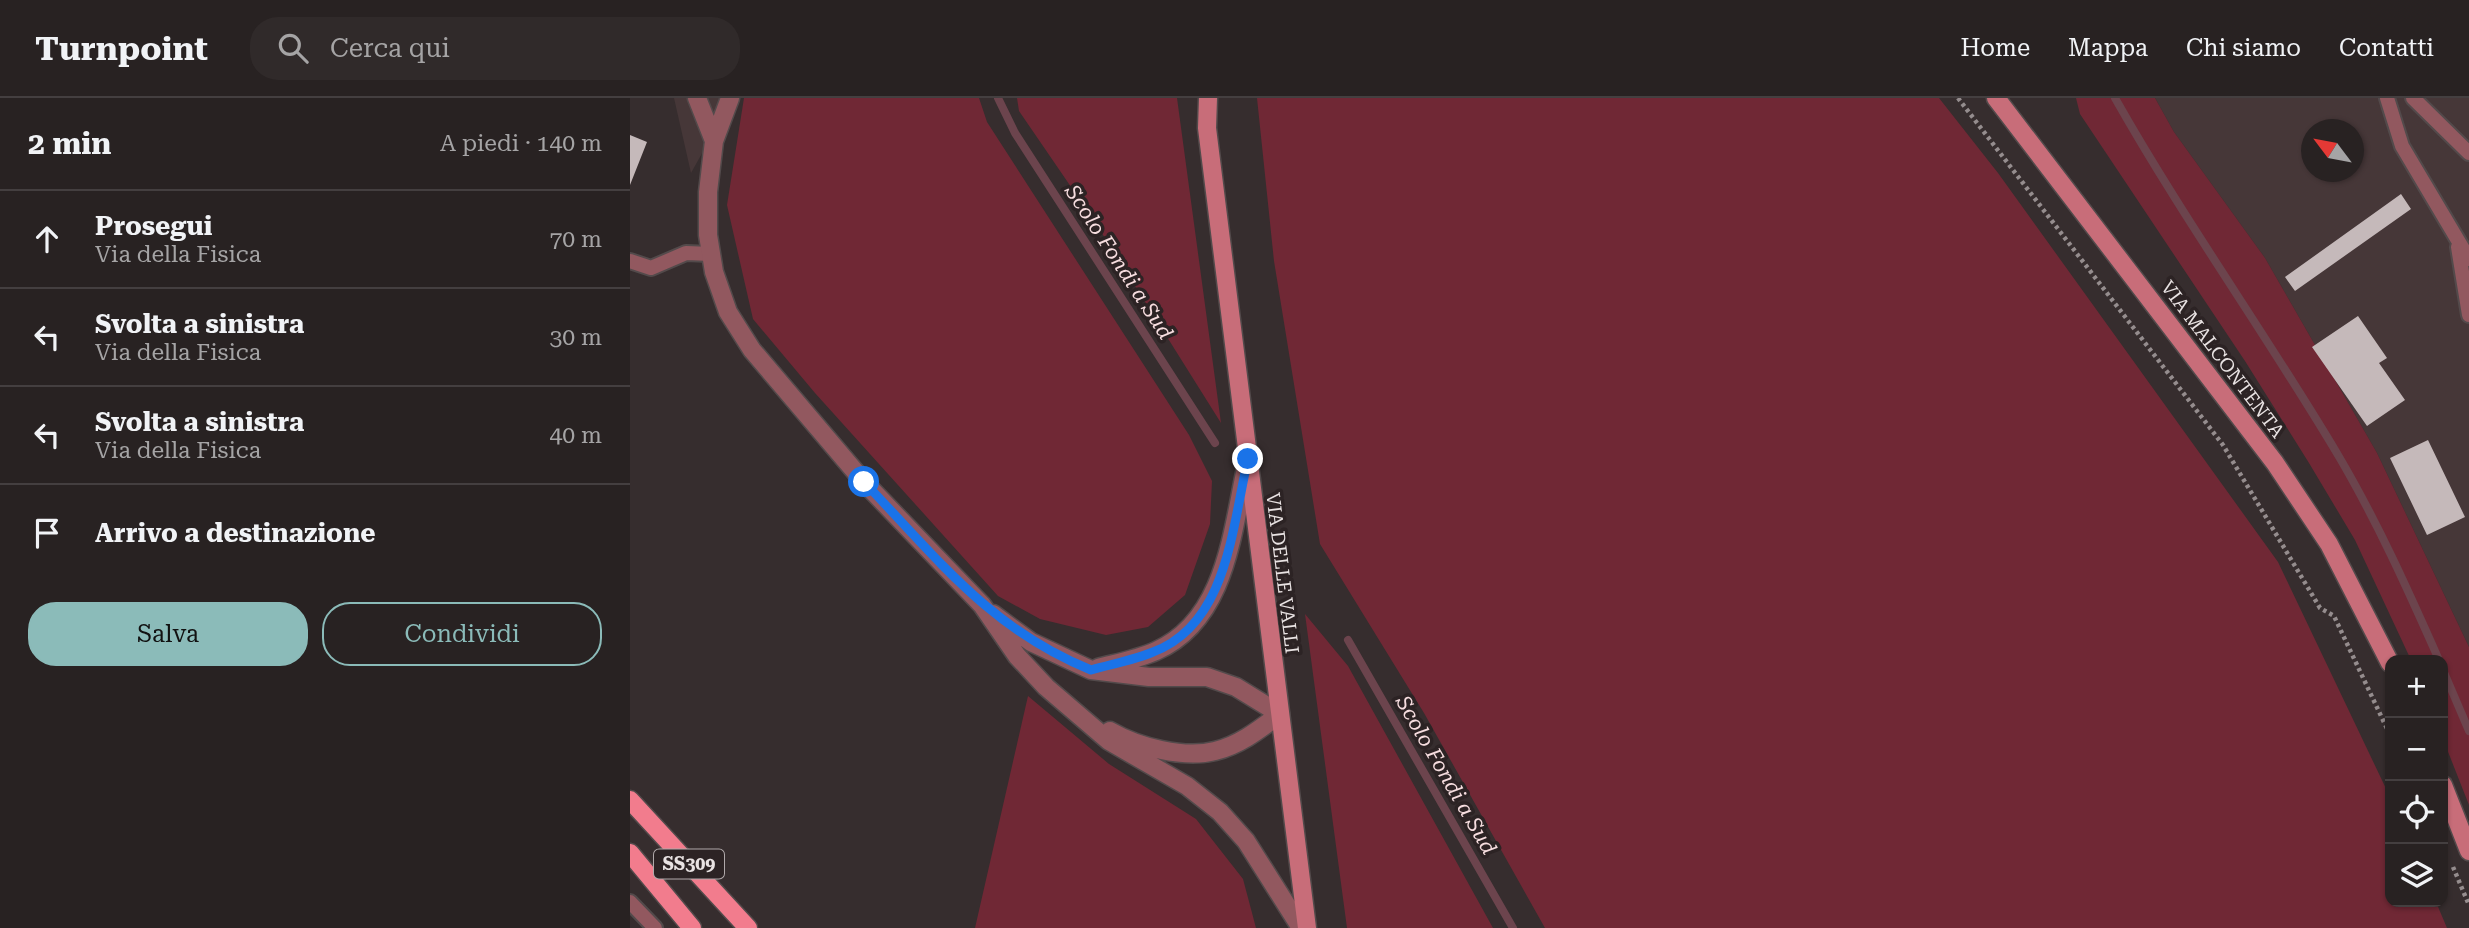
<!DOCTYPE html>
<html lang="it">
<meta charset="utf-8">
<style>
body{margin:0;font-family:"Roboto Serif",serif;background:#302a2a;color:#f1f3f6}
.controls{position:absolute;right:21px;bottom:21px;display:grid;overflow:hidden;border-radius:14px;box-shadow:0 2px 5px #0004}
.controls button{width:63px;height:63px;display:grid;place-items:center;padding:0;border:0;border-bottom:2px solid #443f40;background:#282222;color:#f1f3f6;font:35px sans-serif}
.compass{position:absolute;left:1671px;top:21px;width:63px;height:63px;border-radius:50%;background:#282222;box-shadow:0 2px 5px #0004;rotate:302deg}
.stop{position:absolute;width:21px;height:21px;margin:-16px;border:5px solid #1a73e8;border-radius:50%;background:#fff}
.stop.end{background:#1a73e8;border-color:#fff;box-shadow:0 2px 7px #0008}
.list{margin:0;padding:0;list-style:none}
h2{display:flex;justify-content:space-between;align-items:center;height:91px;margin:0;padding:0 28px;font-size:30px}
h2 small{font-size:23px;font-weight:400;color:#a5a4a5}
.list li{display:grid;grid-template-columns:46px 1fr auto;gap:21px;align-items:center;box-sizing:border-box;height:98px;padding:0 28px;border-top:2px solid #443f40}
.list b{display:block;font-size:26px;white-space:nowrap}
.list p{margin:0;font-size:23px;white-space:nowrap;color:#a5a4a5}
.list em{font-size:23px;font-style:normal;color:#a5a4a5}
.actions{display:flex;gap:14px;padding:21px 28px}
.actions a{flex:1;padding:16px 0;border:2px solid #8bbbb9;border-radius:28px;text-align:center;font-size:24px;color:#8bbbb9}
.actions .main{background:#8bbbb9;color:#111}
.icon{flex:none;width:38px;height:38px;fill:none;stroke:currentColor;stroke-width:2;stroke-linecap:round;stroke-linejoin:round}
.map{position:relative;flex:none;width:1839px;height:830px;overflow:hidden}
header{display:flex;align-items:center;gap:42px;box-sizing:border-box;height:98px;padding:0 35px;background:#282222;border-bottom:2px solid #443f40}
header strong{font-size:33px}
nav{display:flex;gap:38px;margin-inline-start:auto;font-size:24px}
.search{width:490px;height:63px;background:#302a2a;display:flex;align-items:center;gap:18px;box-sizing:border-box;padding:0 24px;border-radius:28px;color:#a5a4a5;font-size:26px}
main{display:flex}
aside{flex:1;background:#282222}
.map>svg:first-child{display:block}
.built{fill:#463738;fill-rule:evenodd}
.green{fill:#702835}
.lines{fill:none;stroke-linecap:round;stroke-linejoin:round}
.stream{stroke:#6c444d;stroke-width:8}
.building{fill:#c5b9ba}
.lane-casing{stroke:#534a4b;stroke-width:18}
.street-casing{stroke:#534a4b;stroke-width:21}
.secondary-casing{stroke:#534a4b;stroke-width:21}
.primary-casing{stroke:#534a4b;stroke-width:21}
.path{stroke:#958d8e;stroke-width:4.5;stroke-dasharray:3.5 3.5;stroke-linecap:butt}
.lane{stroke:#92585f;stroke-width:14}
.street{stroke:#92585f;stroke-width:18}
.secondary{stroke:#c86d79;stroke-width:18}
.primary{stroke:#f27c8d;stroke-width:18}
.route{stroke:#1a73e8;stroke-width:9}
.labels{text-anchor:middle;stroke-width:7;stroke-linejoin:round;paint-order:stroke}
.shield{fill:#2c2324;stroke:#b0a9aa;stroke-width:2}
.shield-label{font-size:18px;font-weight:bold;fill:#e9e3e3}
.street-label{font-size:19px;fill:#e9e3e3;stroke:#2c2324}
.water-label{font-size:21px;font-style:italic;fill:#f6dddf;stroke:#2c2324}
</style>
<header>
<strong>Turnpoint</strong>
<div class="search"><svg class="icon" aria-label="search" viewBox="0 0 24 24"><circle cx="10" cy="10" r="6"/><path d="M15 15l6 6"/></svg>Cerca qui</div>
<nav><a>Home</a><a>Mappa</a><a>Chi siamo</a><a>Contatti</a></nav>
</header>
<main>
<aside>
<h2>2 min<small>A piedi · 140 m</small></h2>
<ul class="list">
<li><svg class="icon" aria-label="ahead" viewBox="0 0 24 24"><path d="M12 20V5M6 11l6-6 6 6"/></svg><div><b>Prosegui</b><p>Via della Fisica</p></div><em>70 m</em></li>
<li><svg class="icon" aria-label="left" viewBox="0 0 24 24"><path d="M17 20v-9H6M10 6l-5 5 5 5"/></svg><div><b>Svolta a sinistra</b><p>Via della Fisica</p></div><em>30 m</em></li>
<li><svg class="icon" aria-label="left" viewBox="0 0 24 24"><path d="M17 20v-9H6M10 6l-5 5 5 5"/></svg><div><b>Svolta a sinistra</b><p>Via della Fisica</p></div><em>40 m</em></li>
<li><svg class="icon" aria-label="arrive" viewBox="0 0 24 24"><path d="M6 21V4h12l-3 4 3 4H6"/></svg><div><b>Arrivo a destinazione</b></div></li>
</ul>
<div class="actions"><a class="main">Salva</a><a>Condividi</a></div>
</aside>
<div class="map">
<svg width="1839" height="830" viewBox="0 0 1839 830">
<rect width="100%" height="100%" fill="#362d2e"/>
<!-- built -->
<path class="built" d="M44,0H103L61,75Z
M1525,0H1839V549L1747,355L1635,160L1544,34ZM1682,32H1724V74H1682Z"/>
<!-- green -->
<path class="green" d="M114,0H349L357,24L559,337L582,383L580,426L555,497L518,529L476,537L410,521L368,498L185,295L123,221L97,107Z
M387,0H547L591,325L463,121L389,13Z
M627,0H1309L1368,75L1648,464L1760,699V804H1806L1817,830H915L794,615L690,446L644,163Z
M1446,0H1525L1544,34L1635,160L1747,355L1839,549V707L1813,641V562H1781L1725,442L1679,365L1615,263L1450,16Z
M675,516L718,568L863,830H717Z
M398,598L479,666L566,721L613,781L626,830H345Z"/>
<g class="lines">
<!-- stream -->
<path class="stream" d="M368,0L385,35L585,345
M1485,0C1554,122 1636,236 1708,357C1747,423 1778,492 1809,562
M718,542L883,830
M1813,572L1839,633"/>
</g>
<!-- building -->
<path class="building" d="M0,37L17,44L0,87Z
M1771,96L1781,111L1665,193L1655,179Z
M1728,218L1757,260L1749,265L1775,302L1737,328L1682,249Z
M1798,342L1835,419L1797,437L1760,360Z"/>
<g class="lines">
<defs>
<path id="lane" d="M1757,0L1772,48L1839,161
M1783,0L1839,55
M1828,149L1839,217
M0,163L21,170L56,155L81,156
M0,804L25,830"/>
<path id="street" d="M67,0L84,43
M100,0L84,43L78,94V137L84,174L98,214L122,252L234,384L352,507L387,558L416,589L479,643L557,688L590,714L616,743L671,830
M363,516L401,544L461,572L519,579H577L606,589L650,616C630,631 610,647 585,653C554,661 508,649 480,633
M468,570C487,565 508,561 526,553C598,521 602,430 618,361"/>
<path id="secondary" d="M578,0L577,30L677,830
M1366,0L1645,365L1699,446L1760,565
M1813,687L1839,753"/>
<path id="primary" d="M0,702L118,830
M0,755L62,830"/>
</defs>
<!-- lane casing -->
<use href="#lane" class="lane-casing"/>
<!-- street casing -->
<use href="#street" class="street-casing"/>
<!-- secondary casing -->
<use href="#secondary" class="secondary-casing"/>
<!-- primary casing -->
<use href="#primary" class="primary-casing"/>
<!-- path -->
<path class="path" d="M1328,0L1593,347L1690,510L1704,518L1760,637
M1823,769L1839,807"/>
<!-- lane -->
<use href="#lane" class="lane"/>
<!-- street -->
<use href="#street" class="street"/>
<!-- secondary -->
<use href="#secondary" class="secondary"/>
<!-- primary -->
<use href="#primary" class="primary"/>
</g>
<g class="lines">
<!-- route -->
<path class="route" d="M234,384C308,461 360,531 461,572C482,566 504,562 523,554C598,526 602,428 618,361"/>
</g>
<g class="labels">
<!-- shield labels -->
<rect class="shield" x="24" y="751.5" width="70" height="29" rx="5"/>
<g class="shield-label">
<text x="59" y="772">SS309</text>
</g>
<!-- street labels -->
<g class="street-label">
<text transform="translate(1593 261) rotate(53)" y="7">VIA MALCONTENTA</text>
<text transform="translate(653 475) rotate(83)" y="7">VIA DELLE VALLI</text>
</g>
<!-- water labels -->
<g class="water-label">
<text transform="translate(489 164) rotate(57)" y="7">Scolo Fondi a Sud</text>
<text transform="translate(816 677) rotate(60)" y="7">Scolo Fondi a Sud</text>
</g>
</g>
</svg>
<div class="controls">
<button>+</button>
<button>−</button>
<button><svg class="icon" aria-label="locate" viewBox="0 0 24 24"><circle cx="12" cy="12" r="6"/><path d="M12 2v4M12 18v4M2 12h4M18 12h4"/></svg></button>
<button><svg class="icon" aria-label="layers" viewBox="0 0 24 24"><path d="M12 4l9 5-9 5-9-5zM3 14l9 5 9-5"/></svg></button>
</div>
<svg class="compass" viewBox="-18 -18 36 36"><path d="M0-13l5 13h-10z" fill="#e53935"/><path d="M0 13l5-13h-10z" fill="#a5a4a5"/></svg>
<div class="stop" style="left:234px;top:384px"></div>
<div class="stop end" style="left:618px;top:361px"></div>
</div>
</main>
